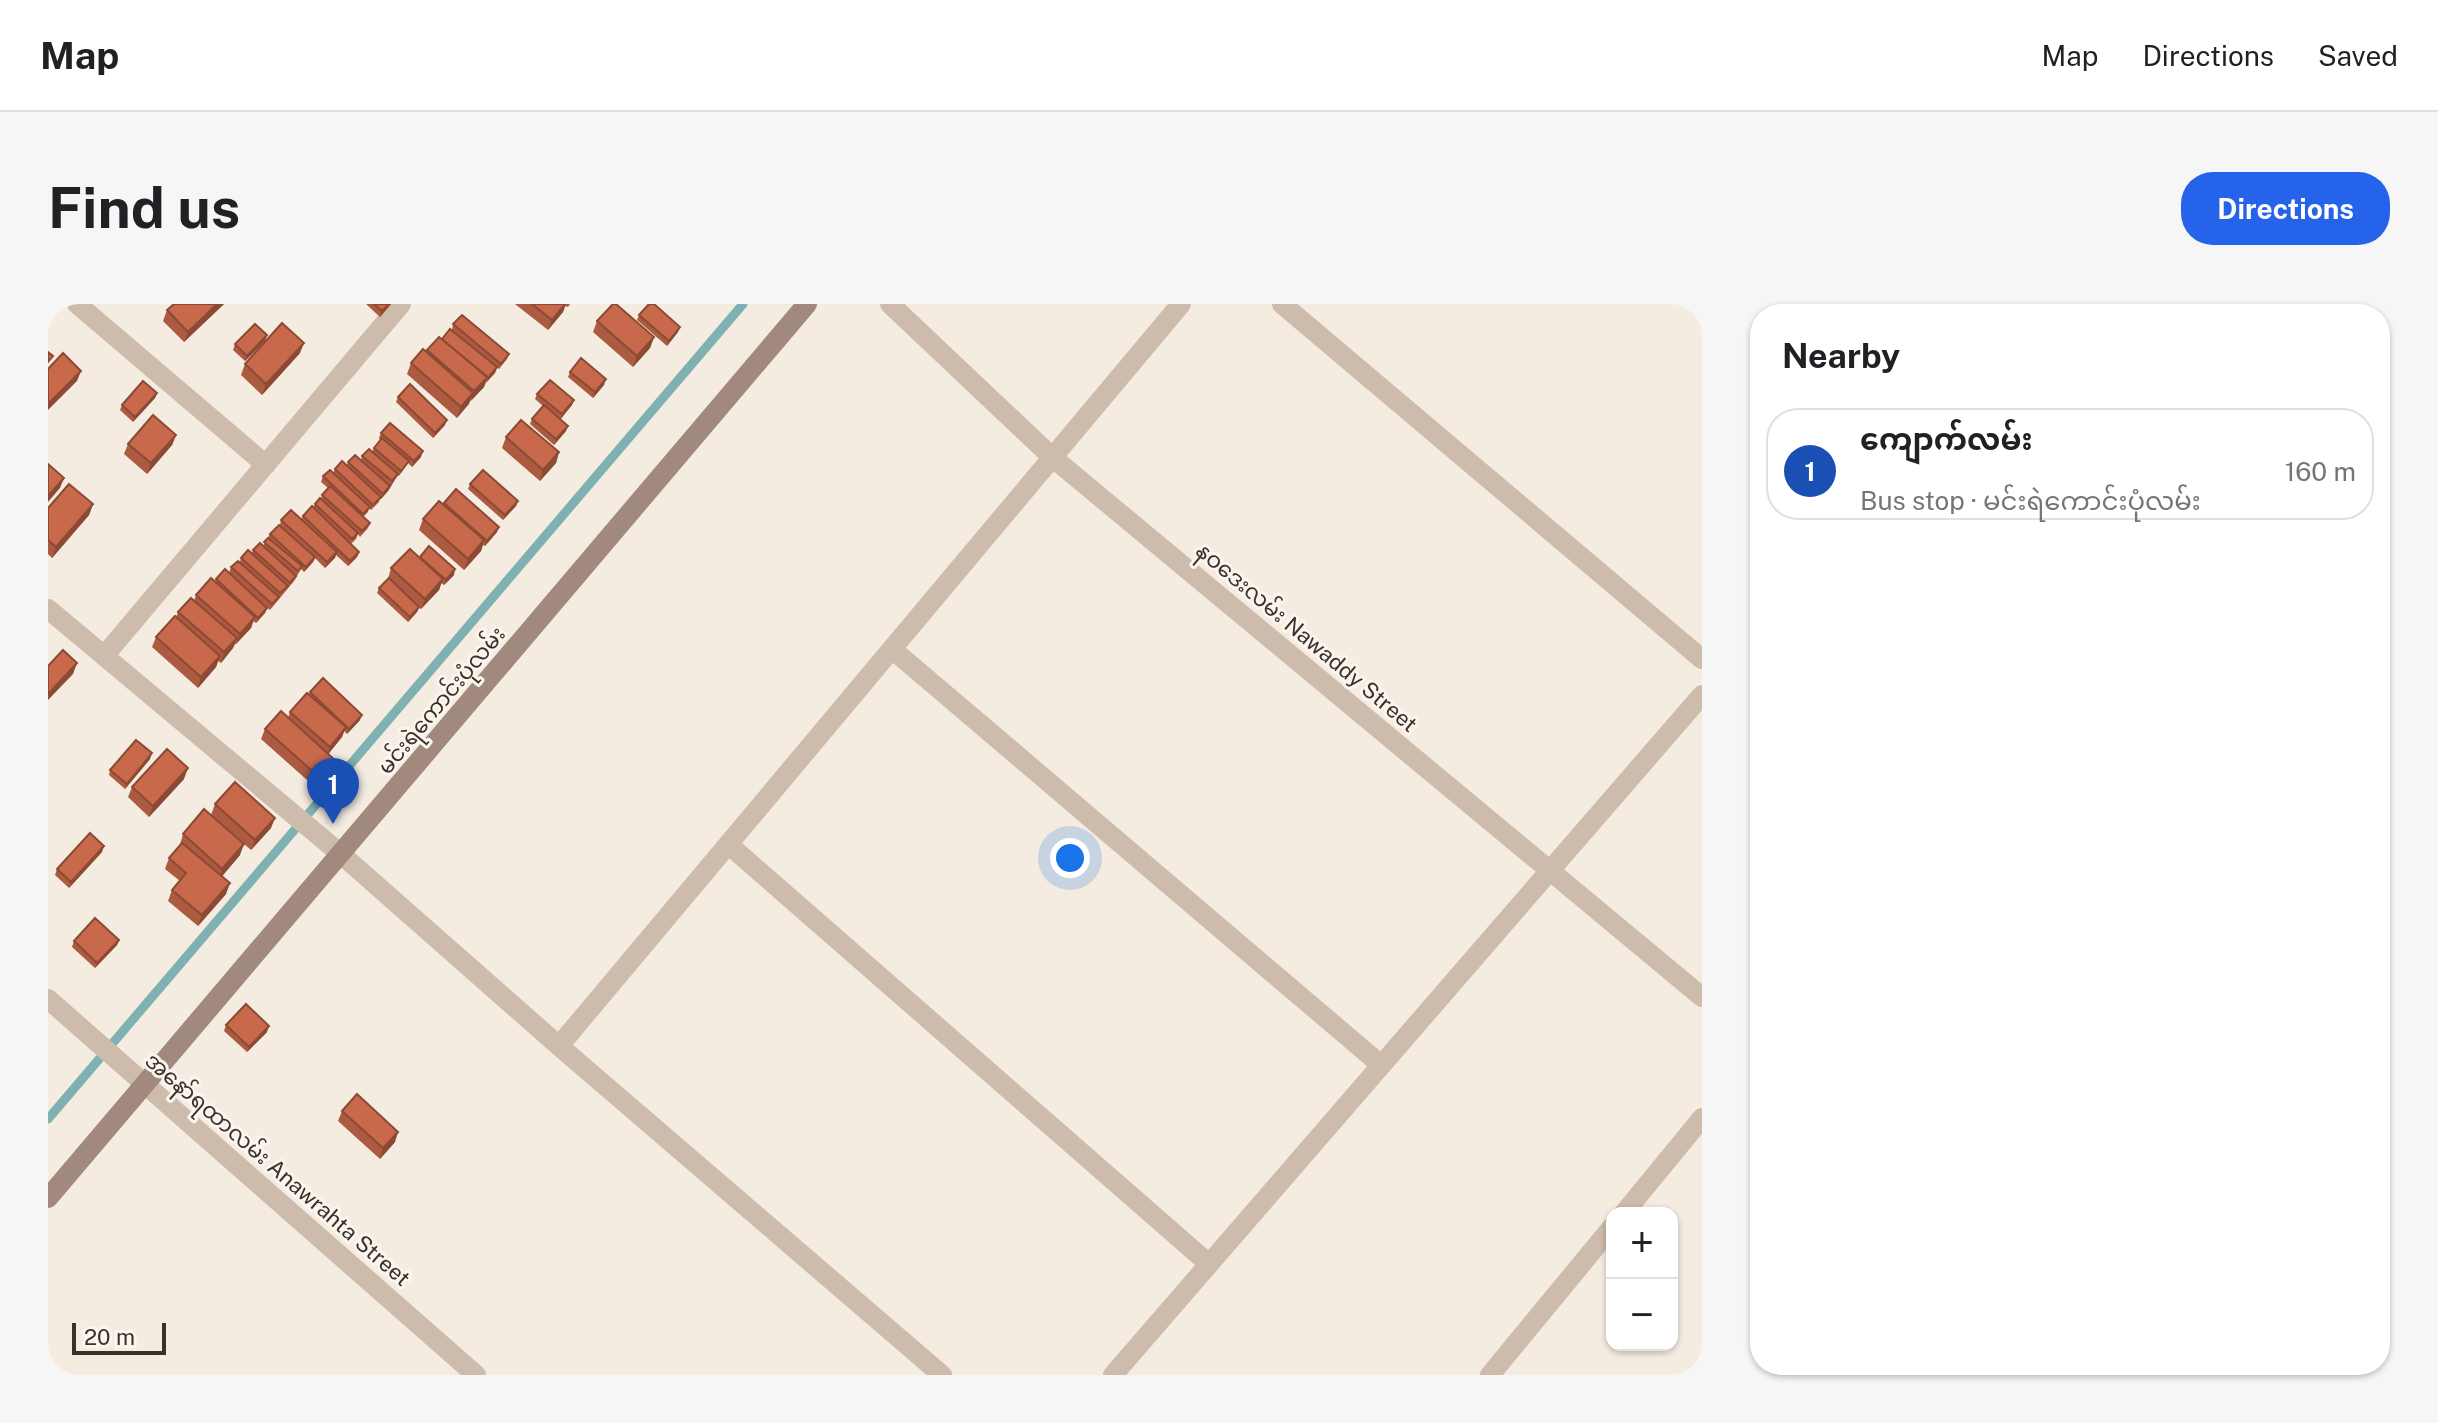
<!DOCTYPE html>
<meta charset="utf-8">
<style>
body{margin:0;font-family:"Public Sans","Noto Sans Myanmar",sans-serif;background:#f6f6f6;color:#202124}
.controls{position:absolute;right:24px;bottom:24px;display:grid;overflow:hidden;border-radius:16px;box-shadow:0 2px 6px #0004}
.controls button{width:72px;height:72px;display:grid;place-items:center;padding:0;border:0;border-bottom:2px solid #e0e0e0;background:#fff;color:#202124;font:40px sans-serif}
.scale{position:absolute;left:24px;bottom:20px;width:94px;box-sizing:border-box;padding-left:8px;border:4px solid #3b302b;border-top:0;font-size:22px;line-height:28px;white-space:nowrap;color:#3b302b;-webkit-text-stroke:6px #fbf5ee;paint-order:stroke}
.you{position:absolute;left:1022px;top:554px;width:28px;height:28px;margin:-20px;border:6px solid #fff;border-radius:50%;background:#1a73e8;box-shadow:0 0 0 12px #1a73e833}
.badge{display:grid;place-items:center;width:52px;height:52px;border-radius:50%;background:#2563eb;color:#fff;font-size:26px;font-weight:700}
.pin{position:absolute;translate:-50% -66px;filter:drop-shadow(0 2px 4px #0008)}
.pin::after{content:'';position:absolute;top:42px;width:28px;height:24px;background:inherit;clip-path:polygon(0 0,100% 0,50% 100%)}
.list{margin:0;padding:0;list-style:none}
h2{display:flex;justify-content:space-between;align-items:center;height:104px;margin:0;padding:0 32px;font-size:34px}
h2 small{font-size:26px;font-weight:400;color:#757577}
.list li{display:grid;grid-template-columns:52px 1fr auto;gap:24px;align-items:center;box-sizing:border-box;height:112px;margin:0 16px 16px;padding:0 16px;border:2px solid #e0e0e0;border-radius:32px}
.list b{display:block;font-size:30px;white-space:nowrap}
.list p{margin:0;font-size:26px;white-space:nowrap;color:#757577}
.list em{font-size:26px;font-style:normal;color:#757577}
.map{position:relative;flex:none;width:1654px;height:1071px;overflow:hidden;border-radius:32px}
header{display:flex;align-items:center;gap:48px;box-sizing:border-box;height:112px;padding:0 40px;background:#fff;border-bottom:2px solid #e0e0e0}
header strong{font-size:38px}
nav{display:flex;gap:44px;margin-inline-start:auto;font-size:28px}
.intro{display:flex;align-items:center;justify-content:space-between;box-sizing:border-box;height:192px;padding:0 48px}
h1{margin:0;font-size:56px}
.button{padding:20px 36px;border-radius:32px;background:#2563eb;color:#fff;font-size:28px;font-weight:700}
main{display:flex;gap:48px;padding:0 48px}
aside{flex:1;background:#fff;border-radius:32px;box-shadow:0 2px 6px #0004}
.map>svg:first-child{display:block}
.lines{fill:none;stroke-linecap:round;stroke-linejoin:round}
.stream{stroke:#7fb0b2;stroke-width:9}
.street{stroke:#cdbbac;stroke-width:20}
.secondary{stroke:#a18a7d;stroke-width:20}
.wall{fill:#ac5a40}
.shaded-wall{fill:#8c4a34}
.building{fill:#c8694b;stroke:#8c4a34;stroke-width:2}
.labels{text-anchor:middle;stroke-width:6;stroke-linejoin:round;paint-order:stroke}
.street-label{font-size:22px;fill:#3b302b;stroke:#fbf5ee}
</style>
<header>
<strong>Map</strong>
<nav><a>Map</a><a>Directions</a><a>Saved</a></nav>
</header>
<div class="intro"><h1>Find us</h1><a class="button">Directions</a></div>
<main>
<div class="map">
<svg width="1654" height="1071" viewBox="0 0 1654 1071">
<rect width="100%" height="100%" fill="#f4ebe1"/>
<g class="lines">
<!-- stream -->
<path class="stream" d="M0,815L695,0"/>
<!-- street -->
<path class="street" d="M29,0L218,161
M842,0L1004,153L1654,693
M1234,0L1654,355
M1652,0L1654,2
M0,305L294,551L511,742L894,1071
M844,345L1333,761
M56,352L353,0
M680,540L1161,960
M0,695L428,1071
M511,742L1133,0
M1576,909L1654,814
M0,1068L3,1071
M1065,1071L1654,391
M1442,1071L1564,923"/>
<!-- secondary -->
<path class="secondary" d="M0,894L759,0"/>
</g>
<!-- wall -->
<path class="wall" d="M126,0H176L136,38L115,17L119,6Z
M318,0H343L332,13Z
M467,0H522L520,3L517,2L515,8L500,26Z
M591,11L630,28L619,42L589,16Z
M549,17L606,33L602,44L585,63L545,28Z
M405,20L461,50L459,55L451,65L449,64L447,69L437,78L436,83L422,97L409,114L359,70L363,59L394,35L404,26Z
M219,31L217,37L197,57L185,46L187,40Z
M252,49L214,91L193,71L197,60Z
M522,68L556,81L545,94L520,73Z
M109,89L107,94L85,118L72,106L74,101Z
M489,90L524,101L512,115L518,127L506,141L482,120L484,115L495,102L487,95Z
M350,93L397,121L385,134L348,98Z
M333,129L373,153L364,163L360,159L351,172L350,171L340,187L333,195L332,194L331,198L323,206L321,204L320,208L315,213L322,219L320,224L312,233L310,230L308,235L303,240L311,248L309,253L300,262L288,251L277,264L267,254L265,258L256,268L253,265L246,277L222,306L181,269L219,304L217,309L208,319L205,317L203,324L188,340H187L185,344L173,359L170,357L168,363L150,384L104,343L108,333L128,313L130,308L146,297L148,291L167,278L168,275L181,269L183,263L192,258L193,254L204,249L205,246L215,242L222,230L232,221L233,216L253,215L255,212L265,203L267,200L273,195L274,191L280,184L273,178L275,172L285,169L287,165L299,162L300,158L313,156L314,152L324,148L326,144L332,136L331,134Z
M128,131L124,141L99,170L76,150L80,140Z
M458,133L511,148L508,159L492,177L454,144Z
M422,180L470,197L468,202L455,216L420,185Z
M45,200L41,211L4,254L0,250V204Z
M395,200L449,228L437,242L435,241L433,247L416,266L371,226L375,215Z
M371,254L406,271L396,281L393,279L391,286L373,305L371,304L369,308L360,318L329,289L331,284L340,275L343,264Z
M262,388L312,416L299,430L296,427L294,433L280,450L284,468L268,484L213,435L217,425L240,414L242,408L261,390Z
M102,455L77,485L61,471L62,466Z
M136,475L101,513L80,493L84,483Z
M167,500L223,524L203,546L163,511Z
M135,530L192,551L174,572L178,590L150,622L120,597L124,586L132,577L117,565L121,554L132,541Z
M54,548L21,584L7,571L9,565Z
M71,636L69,641L47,664L24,643L26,637Z
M178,721L219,728L199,748L176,727Z
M294,807L347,838L332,855L290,817Z"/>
<!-- shaded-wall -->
<path class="shaded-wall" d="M169,0H176L136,38L140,28Z
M341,0H343L332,13L334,7Z
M517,0H518L515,8L500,26L504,16Z
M632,23L630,28L619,42L621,37Z
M219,31L217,37L197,57L199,52Z
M606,33L602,44L585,63L589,52Z
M256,39L252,49L214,91L218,80Z
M449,63L447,69L438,79L440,74Z
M33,67L29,77L0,106V100Z
M440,73L436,83L423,97L426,87Z
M558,75L556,81L545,94L547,88Z
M109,89L107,94L85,118L87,113Z
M425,89L421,100L409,114L413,103Z
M526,96L524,101L512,116L514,110Z
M399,116L397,121L385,134L387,129Z
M520,122L518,127L506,141L508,135Z
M128,131L124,141L99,170L103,159Z
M375,147L373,153L364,163L366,157Z
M511,148L508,159L492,177L495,166Z
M350,170L340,187L333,195L335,190Z
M16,174L12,184L0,198V192Z
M470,197L468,202L455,216L457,211Z
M45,200L41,211L4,254L8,243Z
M451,223L449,228L437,242L439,237Z
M436,236L433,247L416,266L420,255Z
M289,248L287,254L277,264L279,258Z
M311,248L309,253L300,262L302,257Z
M267,253L265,258L256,268L258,263Z
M407,265L406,271L396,281L398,276Z
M395,275L391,286L373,305L377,295Z
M371,303L369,308L360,318L362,313Z
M219,304L217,309L208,319L210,314Z
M207,313L203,324L188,340L192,330Z
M189,334L185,344L173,359L176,348Z
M172,352L168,363L150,384L153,373Z
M29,359L25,370L0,396V390Z
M314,411L312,416L299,430L301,425Z
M298,423L294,433L278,453L282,443Z
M104,449L102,455L77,485L79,480Z
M288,457L284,468L268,484L272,474Z
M140,464L136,475L101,513L105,502Z
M227,514L223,524L203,546L207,536Z
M196,540L192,551L171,576L174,565Z
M56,542L54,548L21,584L23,578Z
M182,579L178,590L150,622L154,611Z
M71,636L69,641L47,664L49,659Z
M221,722L219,728L199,748L201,743Z
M350,828L347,838L332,855L335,844Z"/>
<!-- building -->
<path class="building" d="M126,0H169L140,28L119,6Z
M326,0H341L334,7Z
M484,0H517L504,16Z
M565,0H568L606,33L589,52L549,17Z
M601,0H606L632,23L621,37L591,11Z
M414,11L461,50L453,60L405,20Z
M234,19L256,39L218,80L197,60Z
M207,20L219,31L199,52L187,40Z
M402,25L449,63L440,74L394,35Z
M391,33L440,73L426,87L379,46Z
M375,45L425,89L413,103L363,59Z
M0,48L5,52L0,58Z
M15,49L33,67L0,100V65Z
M533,54L558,75L547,88L522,68Z
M502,76L526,96L514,110L489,90Z
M95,77L109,89L87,113L74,101Z
M362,80L399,116L387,129L350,93Z
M496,101L520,122L508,135L484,115Z
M105,111L128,131L103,159L80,140Z
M473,116L511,148L495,166L458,133Z
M342,119L375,147L366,157L333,129Z
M334,134L361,157L353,167L326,144Z
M321,145L350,170L344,177L314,152Z
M307,151L342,182L335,190L300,158Z
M294,157L333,193L325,201L287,165Z
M0,160L16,174L0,192Z
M282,166L322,203L315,210L275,172Z
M435,166L470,197L457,211L422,180Z
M21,180L45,200L8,243L0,236V204Z
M282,182L322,219L314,227L274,191Z
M408,185L451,223L439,237L396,199Z
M272,194L310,229L304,235L267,200Z
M391,197L436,236L420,255L375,215Z
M264,202L311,248L302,257L255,212Z
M243,206L289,248L279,258L233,216Z
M231,221L267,253L258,263L222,230Z
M220,234L254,262L250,267L216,238Z
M212,239L248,272L242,279L205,246Z
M381,242L407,265L398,276L372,253Z
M362,245L395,275L377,295L343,264Z
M200,246L240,282L232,289L193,254Z
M190,257L231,293L224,300L183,263Z
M177,265L219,304L210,314L168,275Z
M163,274L207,313L192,330L148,291Z
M341,274L371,303L362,313L331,284Z
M143,294L189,334L176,348L130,308Z
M127,312L172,352L153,373L108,333Z
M15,346L29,359L0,390V362Z
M275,374L314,411L301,425L262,388Z
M259,389L298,423L282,443L242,408Z
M233,407L288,457L272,474L217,425Z
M88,436L104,449L79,480L62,466Z
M119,445L140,464L105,502L84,483Z
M187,478L227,514L207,536L167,500Z
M156,505L196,540L174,565L135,530Z
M42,529L56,542L23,578L9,565Z
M134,539L182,579L154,611L124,586L138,569L121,554Z
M47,614L71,636L49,659L26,637Z
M198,700L221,722L201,743L178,721Z
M309,790L350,828L335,844L294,807Z"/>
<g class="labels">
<!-- street labels -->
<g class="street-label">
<text transform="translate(1259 333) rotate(40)" y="8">နဝဒေးလမ်း Nawaddy Street</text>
<text transform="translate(393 396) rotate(-50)" y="8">မင်းရဲကောင်းပုံလမ်း</text>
<text transform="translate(230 865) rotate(41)" y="8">အနော်ရထာလမ်း Anawrahta Street</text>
</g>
</g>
</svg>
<div class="controls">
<button>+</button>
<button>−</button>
</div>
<div class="scale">20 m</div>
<div class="you"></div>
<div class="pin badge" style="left:285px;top:520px;background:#1a4fb4">1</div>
</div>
<aside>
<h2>Nearby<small></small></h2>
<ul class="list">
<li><span class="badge" style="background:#1a4fb4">1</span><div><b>ကျောက်လမ်း</b><p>Bus stop · မင်းရဲကောင်းပုံလမ်း</p></div><em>160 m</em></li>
</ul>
</aside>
</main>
